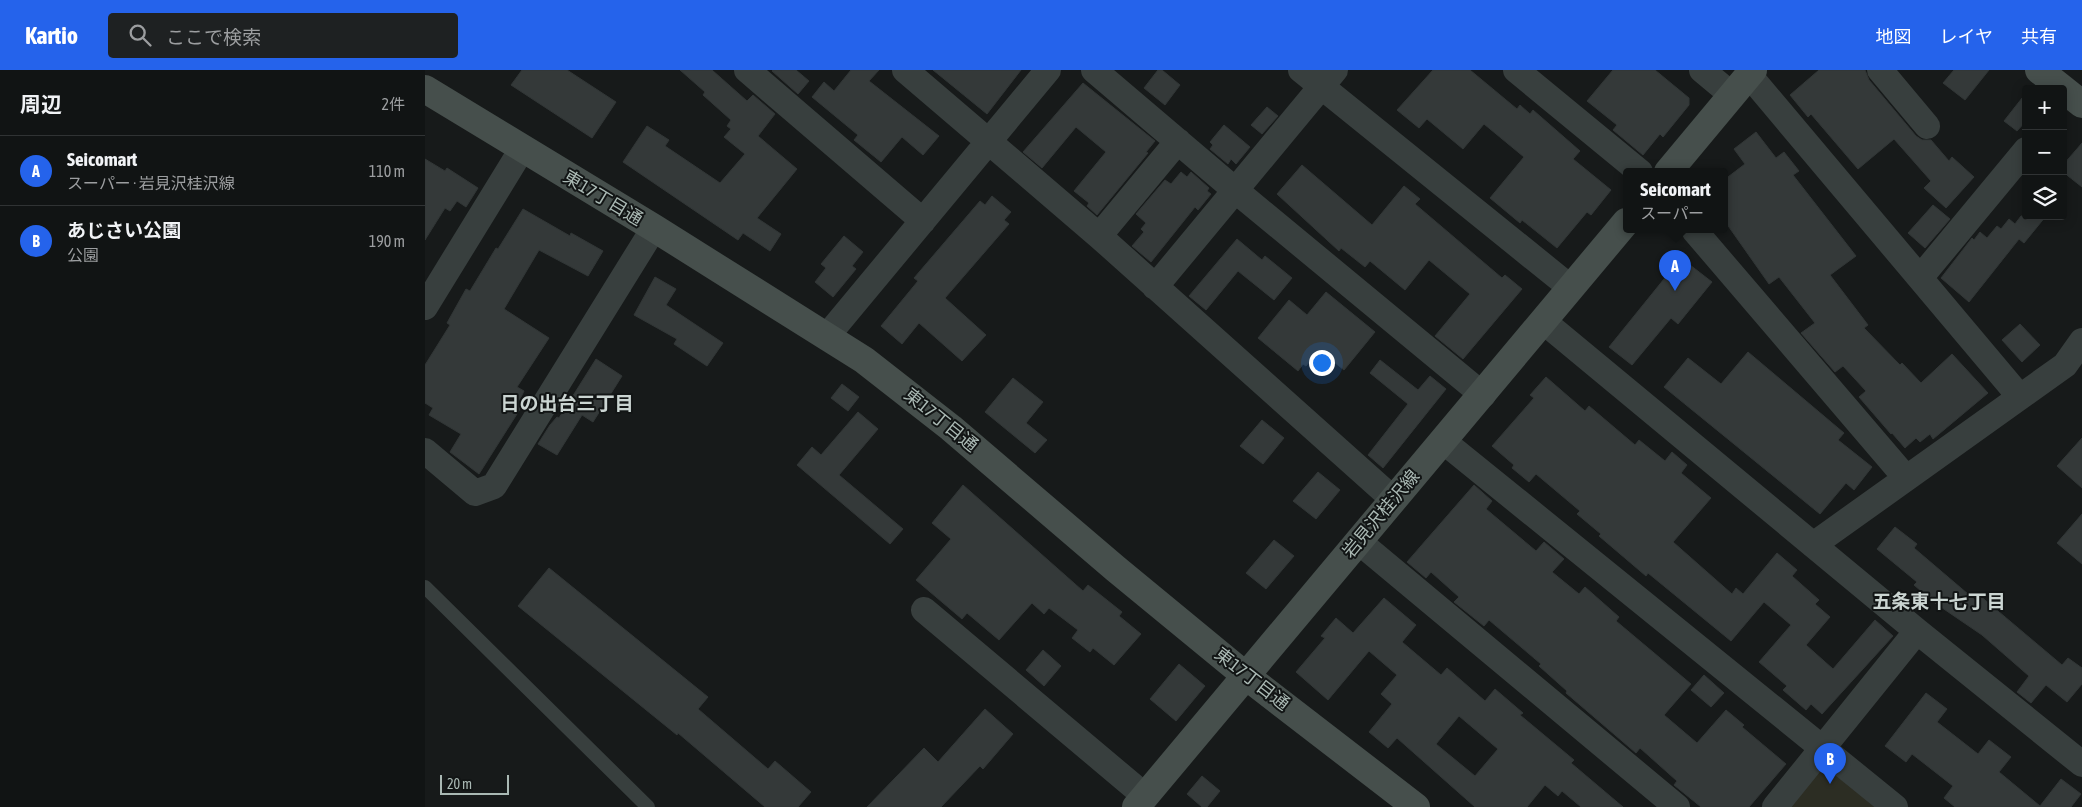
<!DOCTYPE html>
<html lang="ja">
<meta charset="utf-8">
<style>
body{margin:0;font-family:"Asap Condensed","Noto Sans JP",sans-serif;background:#1e2122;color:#f1f3f6}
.controls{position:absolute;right:15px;top:15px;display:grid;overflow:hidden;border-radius:5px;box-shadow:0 2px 12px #0003}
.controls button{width:45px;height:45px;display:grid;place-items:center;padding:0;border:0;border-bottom:1px solid #303334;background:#111414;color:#f1f3f6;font:25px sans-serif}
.scale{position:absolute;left:15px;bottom:12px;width:69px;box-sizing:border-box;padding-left:5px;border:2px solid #aab9b4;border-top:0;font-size:14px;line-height:18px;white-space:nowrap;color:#aab9b4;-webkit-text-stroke:4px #121515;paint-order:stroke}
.you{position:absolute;left:896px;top:292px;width:18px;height:18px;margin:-12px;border:4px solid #fff;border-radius:50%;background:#1a73e8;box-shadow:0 0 0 8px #1a73e833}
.badge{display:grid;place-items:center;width:32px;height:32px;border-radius:50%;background:#2563eb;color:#fff;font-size:16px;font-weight:700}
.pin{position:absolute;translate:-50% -41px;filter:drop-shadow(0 1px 2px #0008)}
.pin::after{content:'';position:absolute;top:26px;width:18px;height:15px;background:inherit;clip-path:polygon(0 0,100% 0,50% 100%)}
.popup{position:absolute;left:1198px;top:98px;width:105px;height:65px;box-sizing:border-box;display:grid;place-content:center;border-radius:5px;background:#111414;filter:drop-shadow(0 1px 4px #0005);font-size:16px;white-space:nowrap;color:#9c9ea0}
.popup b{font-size:19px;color:#f1f3f6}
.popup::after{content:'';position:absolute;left:50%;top:100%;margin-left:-10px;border:10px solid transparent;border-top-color:#111414}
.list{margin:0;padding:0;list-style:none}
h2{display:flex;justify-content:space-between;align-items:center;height:65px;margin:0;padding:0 20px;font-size:21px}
h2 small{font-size:16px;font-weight:400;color:#9c9ea0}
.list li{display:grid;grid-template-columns:32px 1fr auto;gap:15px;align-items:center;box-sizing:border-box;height:70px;padding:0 20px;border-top:1px solid #303334}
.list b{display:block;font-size:19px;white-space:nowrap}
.list p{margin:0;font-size:16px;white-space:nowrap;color:#9c9ea0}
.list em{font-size:16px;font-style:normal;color:#9c9ea0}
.icon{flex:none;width:28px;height:28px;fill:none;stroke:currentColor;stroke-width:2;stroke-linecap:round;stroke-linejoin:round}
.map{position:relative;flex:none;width:1657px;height:737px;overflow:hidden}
header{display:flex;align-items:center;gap:30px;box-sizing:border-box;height:70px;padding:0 25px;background:#2563eb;color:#fff}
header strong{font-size:24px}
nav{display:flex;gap:28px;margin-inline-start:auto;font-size:18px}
.search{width:350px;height:45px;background:#1e2122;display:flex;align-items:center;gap:12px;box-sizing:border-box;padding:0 18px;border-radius:5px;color:#9c9ea0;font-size:19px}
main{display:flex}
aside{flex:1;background:#111414}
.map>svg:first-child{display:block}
.green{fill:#2c2d23}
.building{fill:#343939;stroke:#313636;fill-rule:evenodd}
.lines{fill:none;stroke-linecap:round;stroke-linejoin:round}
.lane{stroke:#383f3e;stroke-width:14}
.street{stroke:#383f3e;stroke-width:26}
.secondary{stroke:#464f4c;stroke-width:28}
.labels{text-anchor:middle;stroke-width:4;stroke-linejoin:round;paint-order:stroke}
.street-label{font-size:18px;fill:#aab9b4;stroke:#121515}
.neighbourhood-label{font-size:19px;font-weight:bold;fill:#cbd5d2;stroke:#121515}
</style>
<header>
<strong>Kartio</strong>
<div class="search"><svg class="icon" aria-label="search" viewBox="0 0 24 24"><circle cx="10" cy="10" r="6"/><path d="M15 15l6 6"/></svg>ここで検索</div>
<nav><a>地図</a><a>レイヤ</a><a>共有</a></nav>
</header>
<main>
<aside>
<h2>周辺<small>2件</small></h2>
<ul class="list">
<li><span class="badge">A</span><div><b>Seicomart</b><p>スーパー · 岩見沢桂沢線</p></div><em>110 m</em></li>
<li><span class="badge">B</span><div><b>あじさい公園</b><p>公園</p></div><em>190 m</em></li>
</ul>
</aside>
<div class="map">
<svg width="1657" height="737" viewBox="0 0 1657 737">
<rect width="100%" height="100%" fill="#171a1a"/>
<!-- green -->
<path class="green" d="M1400,692L1456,737H1363Z"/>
<!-- building -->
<path class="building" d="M97,0H142L191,32L167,68L86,15Z
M255,0H287L322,31L328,25L350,44L333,66L372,99L332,148L356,164L345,181L318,163L313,170L198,92L222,56L244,70L240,76L295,113L320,84L299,67L306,59L302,56L306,50L278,25L280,22Z
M348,0H371L384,11L373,24L347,1Z
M426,0H454L444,11L514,66L498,85L477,67L456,92L429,70L433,65L387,27L399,12L409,21Z
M508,0H596L562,44Z
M733,0H737L755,15L740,35L719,18Z
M1008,0H1045L1092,39L1095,35L1105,44L1108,40L1155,81L1148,89L1186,120L1166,145L1162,142L1132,178L1097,150L1095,153L1065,128L1099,87L1059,54L1038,79L1002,49L994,58L972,40Z
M1188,0H1230L1264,28V35L1238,67L1235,64L1218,85L1188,60L1192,55L1162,31Z
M1394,0H1440L1444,10L1491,66L1497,70H1506L1524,91L1527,87L1549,107L1521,138L1499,118L1506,111L1469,69L1433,99L1386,44L1383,47L1365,25Z
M1529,0H1564L1540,30L1518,13Z
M658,13L730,71L721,82L723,83L672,145L662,136L664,133L649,121L681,82L651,57L617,98L598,82Z
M1601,23V51L1592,61L1579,51Z
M842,37L853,46L837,64L826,55Z
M799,55L825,77L811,94L806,89L803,94L785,79L788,75L785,72Z
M1331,62L1351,88L1359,82L1374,101L1368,105L1431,186L1405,205L1443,255L1439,258L1475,295L1477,293L1496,313L1527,284L1563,323L1508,369L1505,364L1495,372L1491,368L1480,378L1467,363L1466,364L1434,327L1441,321L1418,296L1410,302L1376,263L1390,253L1354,207L1344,214L1299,150V110L1320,94L1309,79Z
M1657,73V117L1638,102V95Z
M0,89L20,101L22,98L53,118L41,137L32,131L25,141L20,138L0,170Z
M877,95L947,155L979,116L995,129L990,134L1077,208L1080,205L1097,219L1038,289L1010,266L1045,224L1004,190L980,220L945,191L940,197L916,178L914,181L852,124Z
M756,102L762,107L766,102L784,118L782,121L786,124L773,140L770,137L726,192L707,176L719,162L716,159L721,153L711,144L740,110L746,114Z
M567,126L586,142L579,150L584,154L520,228L561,265L537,291L494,253L477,274L456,256L493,211L489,208L555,131L560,135Z
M1508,135L1525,149L1500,178L1483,163Z
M98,139L145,166L146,163L178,181L163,206L114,180L79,239L124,268L92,317L99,321L93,333L97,336L54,404L25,382L36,364L4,345L8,338L0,333V295L25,255L22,253L41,219L45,221L71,178L73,179Z
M1596,146H1621L1599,173L1594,169L1544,232L1516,208L1547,168L1549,170L1555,162L1562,168L1572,156L1576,159L1584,149L1590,154Z
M419,166L438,182L427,196L431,199L408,227L390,212L401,198L396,194Z
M812,169L837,190L840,186L867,208L849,230L813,201L781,240L764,226Z
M1256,188L1287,212L1253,254L1246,248L1207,295L1184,277Z
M230,207L251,219L241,235L298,273L282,296L249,274L252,269L209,245Z
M901,222L950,262L919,300L894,280L881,296L878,294L873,301L833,268L864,230L882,245Z
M1595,254L1615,275L1597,292L1577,270Z
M1323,282L1419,363L1413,370L1447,397L1429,420L1421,413L1395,444L1239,317L1263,288L1296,314Z
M171,289L197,306L168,352L157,345L132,385L113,374L125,355L132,347L134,348Z
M955,290L993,320L1005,306L1021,319L958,398L943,385L983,334L945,303Z
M1121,307L1160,341L1164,336L1210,375L1214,370L1240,391L1247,382L1262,395L1256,403L1286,428L1248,472L1307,524L1311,518L1318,524L1352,483L1372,500L1367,506L1394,530L1390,534L1405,547L1381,575L1408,599L1450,550L1468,566L1397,644L1386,634L1381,640L1358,620L1362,616L1334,592L1366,555L1339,532L1306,571L1223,503L1221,506L1174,466L1176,464L1152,444L1155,441L1111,404L1104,412L1087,398L1089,395L1067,376L1109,328L1105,325Z
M588,308L618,332L601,353L622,370L610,383L560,342Z
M417,314L434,327L423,341L406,328Z
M433,342L453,359L414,405L478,459L465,474L372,395L387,377L396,385Z
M837,350L859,368L838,394L815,376Z
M1657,368V418L1632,396Z
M893,402L915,420L891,449L868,431Z
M538,415L658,521L663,515L697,542L694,546L716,564L689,595L668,578L665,582L647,568L653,560L624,538L619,544L607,533L574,570L542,543L537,549L491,510L526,469L507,453Z
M1049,415L1067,431L1061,439L1111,481L1119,472L1139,489L1127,502L1154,524L1160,517L1194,547L1191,551L1266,614L1239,645L1272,673L1301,640L1319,655L1317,657L1361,694L1324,737H1276L1249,715L1252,711L1215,678L1211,683L1141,623L1142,621L1114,596L1116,594L1064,550L1059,556L1029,532L1034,527L1006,502L1001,508L982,492Z
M1657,444V494L1632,473Z
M1470,457L1492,474L1489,478L1550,530L1554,525L1637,595L1643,588L1657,598V614L1642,632L1621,615L1606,633L1592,622L1604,606L1557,565L1510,533L1489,515L1492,512L1452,479Z
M849,470L869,486L841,519L821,503Z
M124,498L283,627L273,639L343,699L350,691L386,722L373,737H340L253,663L252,665L93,536Z
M959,528L991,555L977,572L1016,605L1022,598L1060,631L1070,619L1098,643L1095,645L1149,690L1146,693L1198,737H1156L1137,721L1133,726L1120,715L1102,737H1050L972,668L963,678L944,662L967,634L956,624L972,605L944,581L903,630L871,602L900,568L896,566L911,548L928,563ZM1034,646L1073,679L1050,706L1011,674Z
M618,580L636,596L619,616L601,600Z
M754,594L780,616L751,651L725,629Z
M1279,605L1299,623L1286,637L1266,620Z
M1501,623L1522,639L1512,652L1553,684L1564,670L1586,687L1574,702L1615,736L1636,709L1656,724L1646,737H1530L1519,728L1528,716L1487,684L1481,692L1460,676Z
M560,639L588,664L558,699L555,696L516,737H442L499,678L513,692Z
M777,706L795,721L782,737H777L762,724Z"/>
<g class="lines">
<!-- lane -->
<path class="lane" d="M0,517L223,737"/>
<!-- street -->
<path class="street" d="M322,0L498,151
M480,0L674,166L968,429
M669,0L810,120L1058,325
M876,0L1146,218
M1091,0L1215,102
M1277,0L1307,25
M1455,0L1502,56
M1324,5L1595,327
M1269,160L1481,408
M674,166L753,71
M1495,208L1601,80
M730,217L910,0
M0,237L97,79
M1118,251L1492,561L1657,694
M402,266L623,0
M1018,371L1470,737
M0,381L50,423L69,416L229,158
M933,471L1252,737
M1388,475L1640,295L1657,271
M499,540L720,726
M1350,737L1492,561"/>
<!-- secondary -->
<path class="secondary" d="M1614,0L1638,19
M0,19L229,158L439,290L526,358L691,499L821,606L991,737
M1638,19L1657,34
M1243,102L1328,0
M711,737L1201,152"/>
</g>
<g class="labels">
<!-- street labels -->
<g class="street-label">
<text transform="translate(178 128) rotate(31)" y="6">東17丁目通</text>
<text transform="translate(516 350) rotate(39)" y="6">東17丁目通</text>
<text transform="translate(956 444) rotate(-50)" y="6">岩見沢桂沢線</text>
<text transform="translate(827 609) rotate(38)" y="6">東17丁目通</text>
</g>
<!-- neighbourhood labels -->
<g class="neighbourhood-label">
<text x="142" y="340">日の出台三丁目</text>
<text x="1514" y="538">五条東十七丁目</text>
</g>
</g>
</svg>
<div class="controls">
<button>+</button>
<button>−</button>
<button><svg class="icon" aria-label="layers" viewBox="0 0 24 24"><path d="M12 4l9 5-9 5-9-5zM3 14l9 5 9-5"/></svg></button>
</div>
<div class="scale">20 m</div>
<div class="you"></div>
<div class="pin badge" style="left:1250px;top:221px">A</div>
<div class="popup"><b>Seicomart</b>スーパー</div>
<div class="pin badge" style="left:1405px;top:714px">B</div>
</div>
</main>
